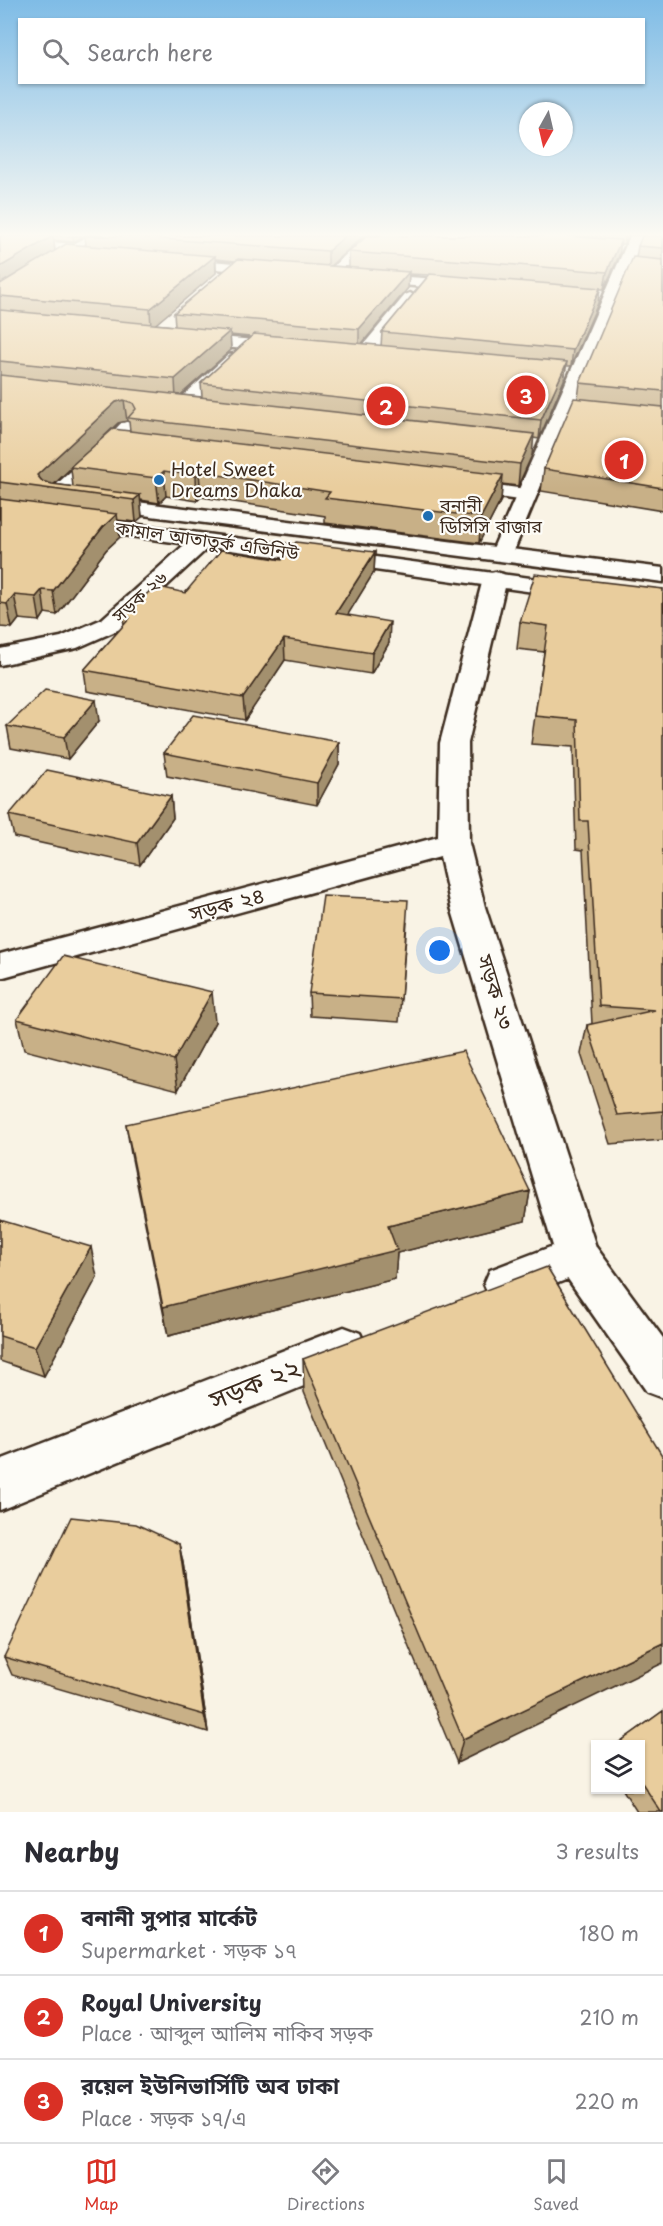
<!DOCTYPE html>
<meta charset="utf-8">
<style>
body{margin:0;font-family:"Playpen Sans","Noto Sans Bengali",sans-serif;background:#f2f2f3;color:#2b2b33}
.controls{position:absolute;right:18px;bottom:18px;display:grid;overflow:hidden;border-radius:0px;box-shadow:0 2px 4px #0004}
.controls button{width:54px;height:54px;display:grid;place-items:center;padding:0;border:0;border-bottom:2px solid #e1e1e2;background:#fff;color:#2b2b33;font:30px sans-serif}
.compass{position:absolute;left:519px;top:102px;width:54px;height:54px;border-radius:50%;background:#fff;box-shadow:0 2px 4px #0004;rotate:188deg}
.you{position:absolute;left:440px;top:951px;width:21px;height:21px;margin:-15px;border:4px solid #fff;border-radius:50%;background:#1a73e8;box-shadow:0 0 0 9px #1a73e833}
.badge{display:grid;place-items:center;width:39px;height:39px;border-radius:50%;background:#d93025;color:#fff;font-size:20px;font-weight:700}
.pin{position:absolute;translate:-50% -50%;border:3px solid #fff;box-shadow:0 2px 6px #0006}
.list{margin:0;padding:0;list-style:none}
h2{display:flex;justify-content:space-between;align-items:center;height:78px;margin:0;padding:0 24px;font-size:26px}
h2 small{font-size:20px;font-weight:400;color:#7c7c81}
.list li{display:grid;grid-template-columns:39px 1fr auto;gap:18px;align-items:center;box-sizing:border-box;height:84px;padding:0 24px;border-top:2px solid #e1e1e2}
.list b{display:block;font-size:22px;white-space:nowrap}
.list p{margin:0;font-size:20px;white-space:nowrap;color:#7c7c81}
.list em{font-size:20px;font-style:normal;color:#7c7c81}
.icon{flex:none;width:33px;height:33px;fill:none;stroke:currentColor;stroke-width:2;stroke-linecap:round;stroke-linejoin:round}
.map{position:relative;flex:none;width:663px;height:1812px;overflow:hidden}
.search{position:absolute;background:#fff;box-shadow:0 2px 4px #0004;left:18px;right:18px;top:18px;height:66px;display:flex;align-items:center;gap:15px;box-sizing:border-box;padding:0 21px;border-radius:0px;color:#7c7c81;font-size:22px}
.sheet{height:330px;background:#fff}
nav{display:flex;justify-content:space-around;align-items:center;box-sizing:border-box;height:84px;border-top:2px solid #e1e1e2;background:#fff;font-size:16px;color:#7c7c81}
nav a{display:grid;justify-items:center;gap:3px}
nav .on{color:#d93025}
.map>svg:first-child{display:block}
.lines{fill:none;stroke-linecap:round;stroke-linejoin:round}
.minor-casing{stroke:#3b2a1e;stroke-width:5}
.tertiary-casing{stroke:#3b2a1e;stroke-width:5}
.secondary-casing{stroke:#3b2a1e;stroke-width:5}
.minor{fill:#fdfcf7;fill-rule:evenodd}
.tertiary{fill:#fdfcf7;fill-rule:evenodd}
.secondary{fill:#fdfcf7;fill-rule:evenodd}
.wall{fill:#c8b087;stroke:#3b2a1e;stroke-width:1.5;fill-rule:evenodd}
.shaded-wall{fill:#a3906e;stroke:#3b2a1e;stroke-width:1.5}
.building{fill:#e9cd9d;stroke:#3b2a1e;stroke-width:1.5}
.poi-dot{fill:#1f6fb2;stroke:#fdfcf7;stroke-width:2}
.labels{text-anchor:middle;stroke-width:4.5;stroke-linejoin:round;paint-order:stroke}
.far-poi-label{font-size:18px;fill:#3b2a1e;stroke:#fdfcf7;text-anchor:start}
.far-street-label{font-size:18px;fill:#3b2a1e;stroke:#fdfcf7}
.street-label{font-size:21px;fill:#3b2a1e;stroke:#fdfcf7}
.near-street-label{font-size:26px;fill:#3b2a1e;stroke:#fdfcf7}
</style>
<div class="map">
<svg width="663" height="1812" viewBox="0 0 663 1812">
<rect width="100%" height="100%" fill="#f9f3e5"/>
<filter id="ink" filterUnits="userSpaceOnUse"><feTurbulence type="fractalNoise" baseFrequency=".0167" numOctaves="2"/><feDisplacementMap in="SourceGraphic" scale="12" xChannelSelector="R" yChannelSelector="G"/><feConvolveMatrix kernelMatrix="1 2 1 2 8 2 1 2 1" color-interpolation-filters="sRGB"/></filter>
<g filter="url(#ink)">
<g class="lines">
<defs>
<path id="minor" d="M366,236H380L337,278H327L325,275L327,272Z
M0,238L76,244L83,248L76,252L0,246Z
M173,258L274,266L281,270L274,274L168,265L166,262L168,259Z
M364,274L468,281L476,286L468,291L359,281L357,278L359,275Z
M410,293L418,298L370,359H358L355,355L358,351L405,295Z
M187,334L288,343L294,344L296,348L294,352L288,353L181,343L179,339L181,335Z
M234,354L240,355L243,359L240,363L189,411H175L173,407L175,403L228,355Z
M150,398L157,400L159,404L119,448L61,501L54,503L47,501L43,497L47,493L105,440L143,400Z
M457,480L526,489L533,491L537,495L533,499L526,501L450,490L447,486L450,482Z
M202,534L210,536L213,541L210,546L120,629L77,648L0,665V649L61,637L102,619L194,536Z
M495,572L503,574L507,579L468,743L469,843L485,907L596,1247L663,1338V1398L647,1392L568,1279L506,1304L490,1298L484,1284L490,1270L553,1246L451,907L440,857L0,978V954L438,837L440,743L483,579L487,574Z
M344,1327L360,1333L367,1348L360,1363L0,1510V1460Z"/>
<path id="tertiary" d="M87,236H103L0,301V289Z
M630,236H644L513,553L510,558L502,560L494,558L491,553Z"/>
<path id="secondary" d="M97,497L663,568V582L89,508L86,503L89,498Z
M0,506L663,596V610L0,518Z"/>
</defs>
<!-- minor casing -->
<use href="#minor" class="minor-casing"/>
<!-- tertiary casing -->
<use href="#tertiary" class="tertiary-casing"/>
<!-- secondary casing -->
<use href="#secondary" class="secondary-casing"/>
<!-- minor -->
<use href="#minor" class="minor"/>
<!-- tertiary -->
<use href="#tertiary" class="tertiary"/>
<!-- secondary -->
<use href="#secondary" class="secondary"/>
</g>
<!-- wall -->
<path class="wall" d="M0,236H84L74,242L54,240L55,251L86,245L85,236H363L330,266L349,267V252L367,236H629L624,244H620L619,256L604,289H600L598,303L571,366H566L564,380L539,439L533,438L532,455L518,486L502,484L501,500L479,543L325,523V516L201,497L197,501L166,496L159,503L140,500L142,517L136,522L118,520L120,537L106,550L57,615L45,613L40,621L19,619L12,628L0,627ZM216,259L236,261L174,313L175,326L155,324L216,273ZM409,274L429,275L382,332L381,346L361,344L408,288ZM230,335L251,337L201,383L202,397L181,395L231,350ZM127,421L129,422L130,431L97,444L118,423ZM71,469L73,487L54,484Z
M663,236V511L541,491L544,469L578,398L580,383L636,258L638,246Z
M375,552L374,572L347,615L389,643L371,674L285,660L245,720L87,691L84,670L124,625L123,617L185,593L282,560Z
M663,589V1140L610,1144L581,1054L587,1025L592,1024L583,850L576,849L573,747L531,744L544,652L517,649L520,622Z
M99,721L68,759L11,748L7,726Z
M339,742V764L317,805L167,776L164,753Z
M171,796L173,818L140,865L14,837L9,815Z
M407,923L399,1022L310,1016L309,993Z
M17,1019L215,1022L178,1090L24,1050Z
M126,1124L530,1191L525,1221L397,1253L395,1279L168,1336L131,1154Z
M0,1220L97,1277L44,1376L0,1361Z
M303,1359L663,1457L457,1763L304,1392Z
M179,1544L183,1563L208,1732L12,1675L4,1657Z
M663,1711V1812H637L623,1790H640V1744H617Z"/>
<!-- shaded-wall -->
<path class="shaded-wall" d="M53,236L55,253L0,286V267Z
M73,236H84L74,242Z
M345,236H363L328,268V251Z
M625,236H629L624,244Z
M621,240L619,256L604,289L607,272Z
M215,256L216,273L151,328L150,309Z
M409,272L408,288L359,347V329Z
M600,288L598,303L571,366L573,350Z
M230,331L231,350L176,399L175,379Z
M567,362L564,380L539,439L541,420Z
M124,400L127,421L118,423L49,489L37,475L116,402Z
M534,434L532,455L518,486L520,464Z
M164,471L166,496L159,503L156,478Z
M199,472L201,497L197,501L196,476Z
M503,475L501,500L479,543L481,517Z
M140,495L142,517L136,522L134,500Z
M117,514L120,537L106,550L57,615L53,591L103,527Z
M375,552L374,572L336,634V613Z
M42,590L45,613L40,621L36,597Z
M14,595L19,619L12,628L7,604Z
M390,622L389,643L371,674L372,653Z
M284,639L285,660L245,720L243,698Z
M96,700L99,721L68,759L64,737Z
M339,742V764L317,805V783Z
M171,796L173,818L140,865L137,843Z
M212,992L215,1022L178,1090L174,1060Z
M530,1191L525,1221L397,1253L395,1279L168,1336L163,1307L388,1226Z
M91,1247L97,1277L44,1376L35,1347Z
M179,1544L183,1563L208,1732L204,1715Z
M663,1643V1663L457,1763L463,1739Z"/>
<!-- building -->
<path class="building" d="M0,236H53L0,267Z
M122,236H345L328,251Z
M367,236H565L621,240L607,272L349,252Z
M642,236H663V248L638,246Z
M66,244L215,256L150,309L0,296V284Z
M633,257L663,260V391L580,383Z
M238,259L409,272L359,329L174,313Z
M430,274L600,288L573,350L382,332Z
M0,310L230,331L175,379L0,361Z
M254,334L567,362L541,420L201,383Z
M0,375L534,434L520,464L128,418L136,409L133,403L124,400L116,402L37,475L42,481L52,484L140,495L134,500L0,482Z
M574,398L663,407V488L544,469Z
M113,429L503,475L481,517L325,498L330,492L199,472L196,476L164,471L156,478L70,467Z
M0,499L117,514L103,527L53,591L42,590L36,597L14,595L7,604L0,603Z
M296,542L375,552L336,613L390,622L372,653L284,639L243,698L84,670L130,618L123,617L155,586L185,593L221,550L282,560Z
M535,574L663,589V1111L617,1115L587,1025L655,1010L599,1006L588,821H580L577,720L535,716L548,626L520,622Z
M45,690L96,700L64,737L7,726Z
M193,715L339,742L317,783L164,753Z
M47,770L171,796L137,843L9,815Z
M323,896L408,900L401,999L309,993Z
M63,956L212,992L174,1060L17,1019Z
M463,1051L530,1191L388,1226L397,1250L163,1307L126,1124Z
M0,1220L91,1247L35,1347L0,1336Z
M547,1267L663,1457V1643L463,1739L303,1359Z
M71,1517L136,1524L179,1544L204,1715L4,1657Z
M663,1711V1812H661L640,1780V1744H617Z"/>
</g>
<!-- sky -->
<linearGradient id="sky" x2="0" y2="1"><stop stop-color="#7fbce6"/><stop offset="0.48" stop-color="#fcfaf3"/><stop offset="1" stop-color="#fcfaf3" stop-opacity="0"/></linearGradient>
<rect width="663" height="489" fill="url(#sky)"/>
<!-- markers -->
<g class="poi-dot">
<circle cx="159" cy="480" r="6"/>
<circle cx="428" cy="516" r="6"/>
</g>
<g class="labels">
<!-- far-poi labels -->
<g class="far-poi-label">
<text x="171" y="476">Hotel Sweet<tspan x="171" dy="21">Dreams Dhaka</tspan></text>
<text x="440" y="512">বনানী<tspan x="440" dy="21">ডিসিসি বাজার</tspan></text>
</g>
<!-- far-street labels -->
<g class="far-street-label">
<text transform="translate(207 541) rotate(8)" y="6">কামাল আতাতুর্ক এভিনিউ</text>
<text transform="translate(140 597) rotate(-42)" y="6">সড়ক ২৬</text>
</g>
<!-- street labels -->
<g class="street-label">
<text transform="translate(227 905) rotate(-15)" y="7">সড়ক ২৪</text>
<text transform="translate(495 992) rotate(73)" y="7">সড়ক ২৩</text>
</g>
<!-- near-street labels -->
<g class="near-street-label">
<text transform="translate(255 1384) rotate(-22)" y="9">সড়ক ২২</text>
</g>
</g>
</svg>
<div class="controls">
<button><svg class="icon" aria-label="layers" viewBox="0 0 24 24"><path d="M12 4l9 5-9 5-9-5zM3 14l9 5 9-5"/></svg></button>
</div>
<svg class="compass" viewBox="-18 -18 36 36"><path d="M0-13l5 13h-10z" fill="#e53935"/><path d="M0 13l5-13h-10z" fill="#7c7c81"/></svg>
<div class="you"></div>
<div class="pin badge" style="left:624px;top:460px">1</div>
<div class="pin badge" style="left:386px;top:406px">2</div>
<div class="pin badge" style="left:526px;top:395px">3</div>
<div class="search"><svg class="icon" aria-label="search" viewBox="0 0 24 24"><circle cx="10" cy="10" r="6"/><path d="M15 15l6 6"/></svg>Search here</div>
</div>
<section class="sheet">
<h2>Nearby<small>3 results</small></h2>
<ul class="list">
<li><span class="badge">1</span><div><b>বনানী সুপার মার্কেট</b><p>Supermarket · সড়ক ১৭</p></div><em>180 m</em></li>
<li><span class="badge">2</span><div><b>Royal University</b><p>Place · আব্দুল আলিম নাকিব সড়ক</p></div><em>210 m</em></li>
<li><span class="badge">3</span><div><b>রয়েল ইউনিভার্সিটি অব ঢাকা</b><p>Place · সড়ক ১৭/এ</p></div><em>220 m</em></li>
</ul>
</section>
<nav>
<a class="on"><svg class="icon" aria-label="map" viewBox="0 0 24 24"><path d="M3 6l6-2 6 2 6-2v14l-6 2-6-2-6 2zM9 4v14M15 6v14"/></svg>Map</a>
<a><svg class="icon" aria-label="directions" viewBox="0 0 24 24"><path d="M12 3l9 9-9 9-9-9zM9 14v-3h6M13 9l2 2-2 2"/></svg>Directions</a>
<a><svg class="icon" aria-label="saved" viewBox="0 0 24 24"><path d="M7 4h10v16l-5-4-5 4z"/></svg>Saved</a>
</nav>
